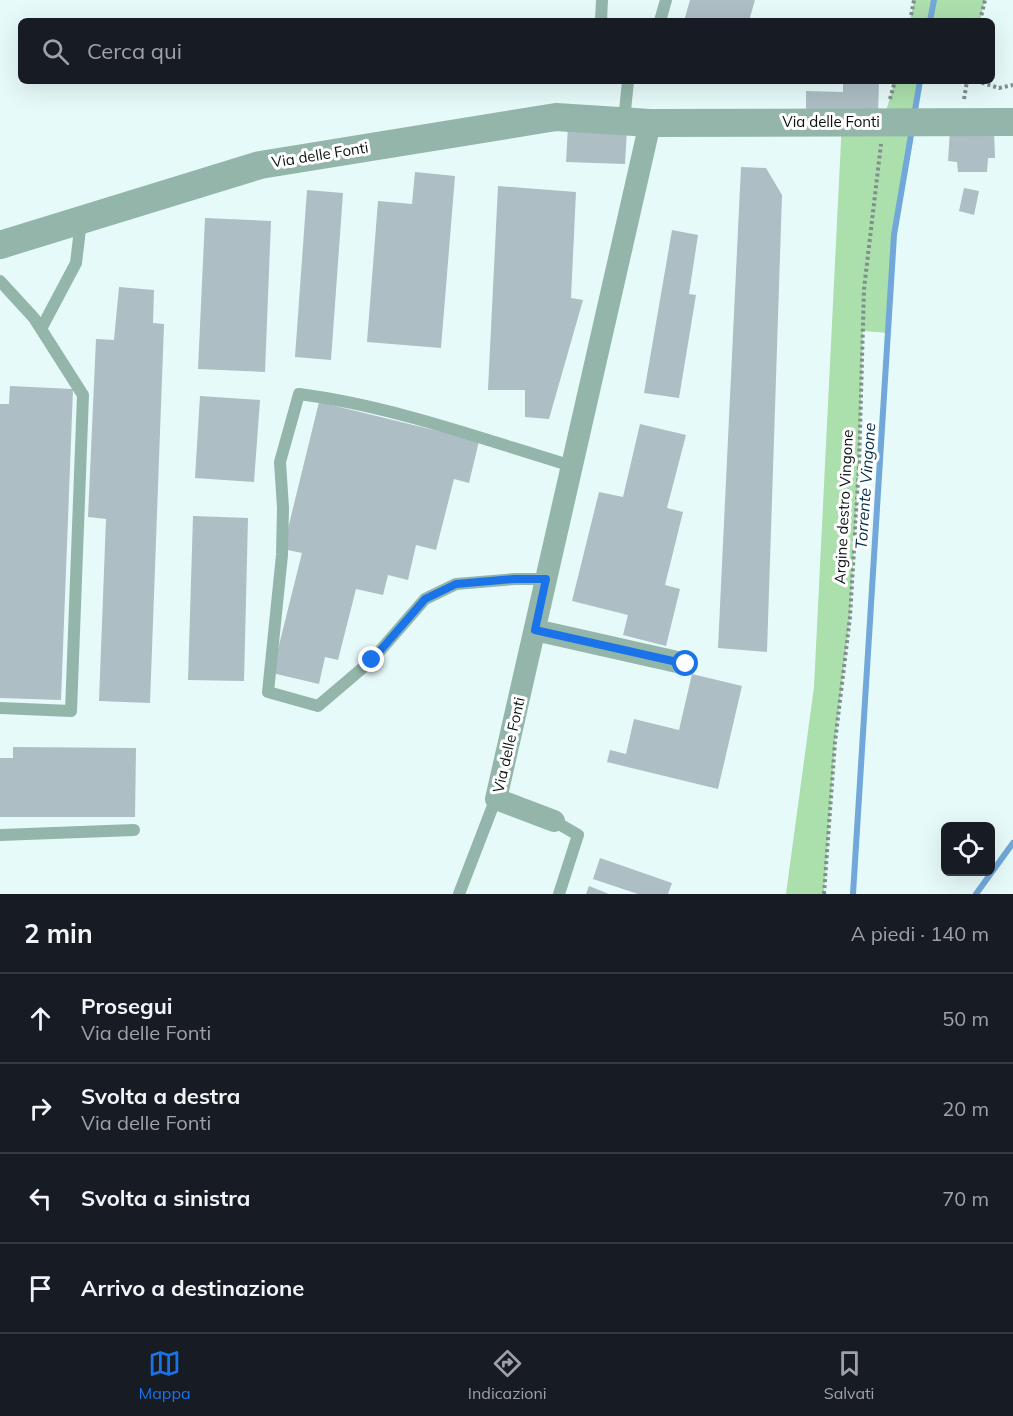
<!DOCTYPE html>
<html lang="it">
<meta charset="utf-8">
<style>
body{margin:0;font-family:Mulish,sans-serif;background:#242831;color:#f1f3f6}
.controls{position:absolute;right:18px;bottom:18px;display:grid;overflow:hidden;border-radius:9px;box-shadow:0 6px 24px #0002}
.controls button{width:54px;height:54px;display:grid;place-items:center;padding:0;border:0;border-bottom:2px solid #363941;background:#171b24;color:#f1f3f6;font:30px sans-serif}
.stop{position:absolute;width:18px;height:18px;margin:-14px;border:4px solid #1a73e8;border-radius:50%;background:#fff}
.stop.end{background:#1a73e8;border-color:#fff;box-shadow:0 2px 6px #0008}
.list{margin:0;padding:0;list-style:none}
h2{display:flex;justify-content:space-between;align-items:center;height:78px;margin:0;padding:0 24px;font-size:26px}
h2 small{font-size:20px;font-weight:400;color:#9ea1a6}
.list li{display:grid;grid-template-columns:39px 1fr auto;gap:18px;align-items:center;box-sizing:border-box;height:90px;padding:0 24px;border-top:2px solid #363941}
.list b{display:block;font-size:22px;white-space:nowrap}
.list p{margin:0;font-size:20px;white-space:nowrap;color:#9ea1a6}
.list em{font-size:20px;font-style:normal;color:#9ea1a6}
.icon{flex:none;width:33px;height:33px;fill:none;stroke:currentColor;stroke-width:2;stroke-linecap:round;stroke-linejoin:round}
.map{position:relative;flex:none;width:1013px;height:894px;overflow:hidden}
.search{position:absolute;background:#171b24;box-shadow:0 6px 24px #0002;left:18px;right:18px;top:18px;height:66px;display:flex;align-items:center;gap:15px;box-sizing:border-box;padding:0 21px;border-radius:9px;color:#9ea1a6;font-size:22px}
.sheet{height:438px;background:#171b24}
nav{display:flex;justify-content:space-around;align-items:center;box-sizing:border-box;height:84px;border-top:2px solid #363941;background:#171b24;font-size:16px;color:#9ea1a6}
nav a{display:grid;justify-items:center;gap:3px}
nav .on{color:#1a73e8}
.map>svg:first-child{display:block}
.green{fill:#abdfac}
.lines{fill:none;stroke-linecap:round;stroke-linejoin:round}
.stream{stroke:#71a8d9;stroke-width:6}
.building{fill:#adbec4}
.path{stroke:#818e8e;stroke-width:4;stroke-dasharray:3 3;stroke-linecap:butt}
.service{stroke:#94b6aa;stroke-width:12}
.minor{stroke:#94b6aa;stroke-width:22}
.tertiary{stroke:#94b6aa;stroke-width:28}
.route{stroke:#1a73e8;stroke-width:8}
.labels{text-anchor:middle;stroke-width:6;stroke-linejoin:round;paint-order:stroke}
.street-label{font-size:15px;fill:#0a1111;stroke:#fff}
.water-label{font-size:16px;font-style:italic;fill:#022e4e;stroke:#fff}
</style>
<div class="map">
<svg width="1013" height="894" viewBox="0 0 1013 894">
<rect width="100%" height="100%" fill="#e7fafa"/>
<!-- green -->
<path class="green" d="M914,0H985L980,21H910Z
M895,81H932L919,82L894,235L888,333L863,331L859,465L850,617L835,742L824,894H786L814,687L842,121H883Z"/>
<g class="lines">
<!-- stream -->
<path class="stream" d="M930,21L934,0
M914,116L920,81
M853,894L894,235L912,129
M976,894L1013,843"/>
</g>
<!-- building -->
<path class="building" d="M690,0H755L749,21H684Z
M843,81H879L878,114L806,113V91L843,92Z
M568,126L627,129L625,164L566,162Z
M950,130L994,131L995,158H988L987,172H958L957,162L948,161Z
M741,167L766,168L782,195L767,652L718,648Z
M415,172L455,176L441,348L367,342L378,201L412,204Z
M498,186L576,192L571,298L583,300L549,419L525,417V390H488Z
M964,188L979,191L974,215L959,211Z
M307,190L343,193L331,360L295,357Z
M205,218L271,221L265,372L198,369Z
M672,230L698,235L689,294L696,295L679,398L644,393Z
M119,287L154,290L153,323L164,324L150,703L99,701L106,519L88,517L96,339L114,340Z
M10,386L73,389L61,700L0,698V404H9Z
M200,396L260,400L254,482L195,478Z
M319,402L479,441L469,483L454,479L436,550L416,545L408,580L388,575L383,595L356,589L338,660L325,657L319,684L272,673L302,553L283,549Z
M640,424L686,435L667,508L683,512L665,585L680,589L666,646L623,635L628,615L572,601L599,492L623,497Z
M193,516L248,518L244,681L188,680Z
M692,674L742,686L718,789L607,762L610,750L626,754L634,719L679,730Z
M13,747L136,748L135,817H0V758H13Z
M600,858L672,883L668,894H638L593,879Z
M589,886L609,894H586Z"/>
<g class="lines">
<!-- path -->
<path class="path" d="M910,21L914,0
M980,21L985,0
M976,81L999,88L1013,85
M890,99L895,81
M964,99L967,81
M824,894L835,742L850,617L859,465L864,289L881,144"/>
<!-- service -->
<path class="service" d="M601,21L602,0
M660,21L666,0
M624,121L628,81
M0,281L34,318L83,395L71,711L0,708
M41,329L76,263L81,221
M546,579H515L456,584L425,599L372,660L318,706L268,692L282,555L283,508L280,462L299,394C392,406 482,439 572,466
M554,821L578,835L559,894
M0,835L134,830
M459,894L496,798"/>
<!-- minor -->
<path class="minor" d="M535,630L686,664
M554,821L496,799L650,123"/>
<!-- tertiary -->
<path class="tertiary" d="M0,245L260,165L556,117L650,123L1013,122"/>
</g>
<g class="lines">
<!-- route -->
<path class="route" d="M372,660L425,599L456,584L514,579H546L535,630L686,664"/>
</g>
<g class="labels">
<!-- street labels -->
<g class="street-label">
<text x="831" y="127">Via delle Fonti</text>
<text transform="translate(320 155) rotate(-9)" y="5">Via delle Fonti</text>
<text transform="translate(844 507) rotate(-87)" y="5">Argine destro Vingone</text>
<text transform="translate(509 745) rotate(-77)" y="5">Via delle Fonti</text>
</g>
<!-- water labels -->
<g class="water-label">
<text transform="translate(865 486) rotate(-86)" y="6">Torrente Vingone</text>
</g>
</g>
</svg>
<div class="controls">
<button><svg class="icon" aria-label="locate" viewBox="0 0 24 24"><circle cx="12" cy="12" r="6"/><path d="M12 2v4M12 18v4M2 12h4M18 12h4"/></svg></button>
</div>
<div class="stop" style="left:686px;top:664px"></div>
<div class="stop end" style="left:372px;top:660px"></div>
<div class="search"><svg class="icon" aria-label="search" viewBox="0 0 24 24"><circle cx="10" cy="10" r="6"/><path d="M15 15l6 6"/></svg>Cerca qui</div>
</div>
<section class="sheet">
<h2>2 min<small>A piedi · 140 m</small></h2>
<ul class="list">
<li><svg class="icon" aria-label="ahead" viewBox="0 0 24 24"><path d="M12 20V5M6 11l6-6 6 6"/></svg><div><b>Prosegui</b><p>Via delle Fonti</p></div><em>50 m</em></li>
<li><svg class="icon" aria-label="right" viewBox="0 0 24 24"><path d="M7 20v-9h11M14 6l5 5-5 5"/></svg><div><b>Svolta a destra</b><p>Via delle Fonti</p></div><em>20 m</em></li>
<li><svg class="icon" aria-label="left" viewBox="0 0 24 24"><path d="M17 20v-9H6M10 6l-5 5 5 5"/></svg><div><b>Svolta a sinistra</b></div><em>70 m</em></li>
<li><svg class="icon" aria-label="arrive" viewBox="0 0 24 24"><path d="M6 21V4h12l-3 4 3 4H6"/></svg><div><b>Arrivo a destinazione</b></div></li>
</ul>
</section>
<nav>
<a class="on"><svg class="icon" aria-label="map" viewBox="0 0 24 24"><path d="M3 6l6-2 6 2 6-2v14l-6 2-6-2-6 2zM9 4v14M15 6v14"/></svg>Mappa</a>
<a><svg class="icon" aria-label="directions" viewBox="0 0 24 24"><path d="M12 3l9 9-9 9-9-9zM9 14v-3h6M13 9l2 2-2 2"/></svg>Indicazioni</a>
<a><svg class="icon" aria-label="saved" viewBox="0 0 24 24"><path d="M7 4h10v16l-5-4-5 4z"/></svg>Salvati</a>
</nav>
